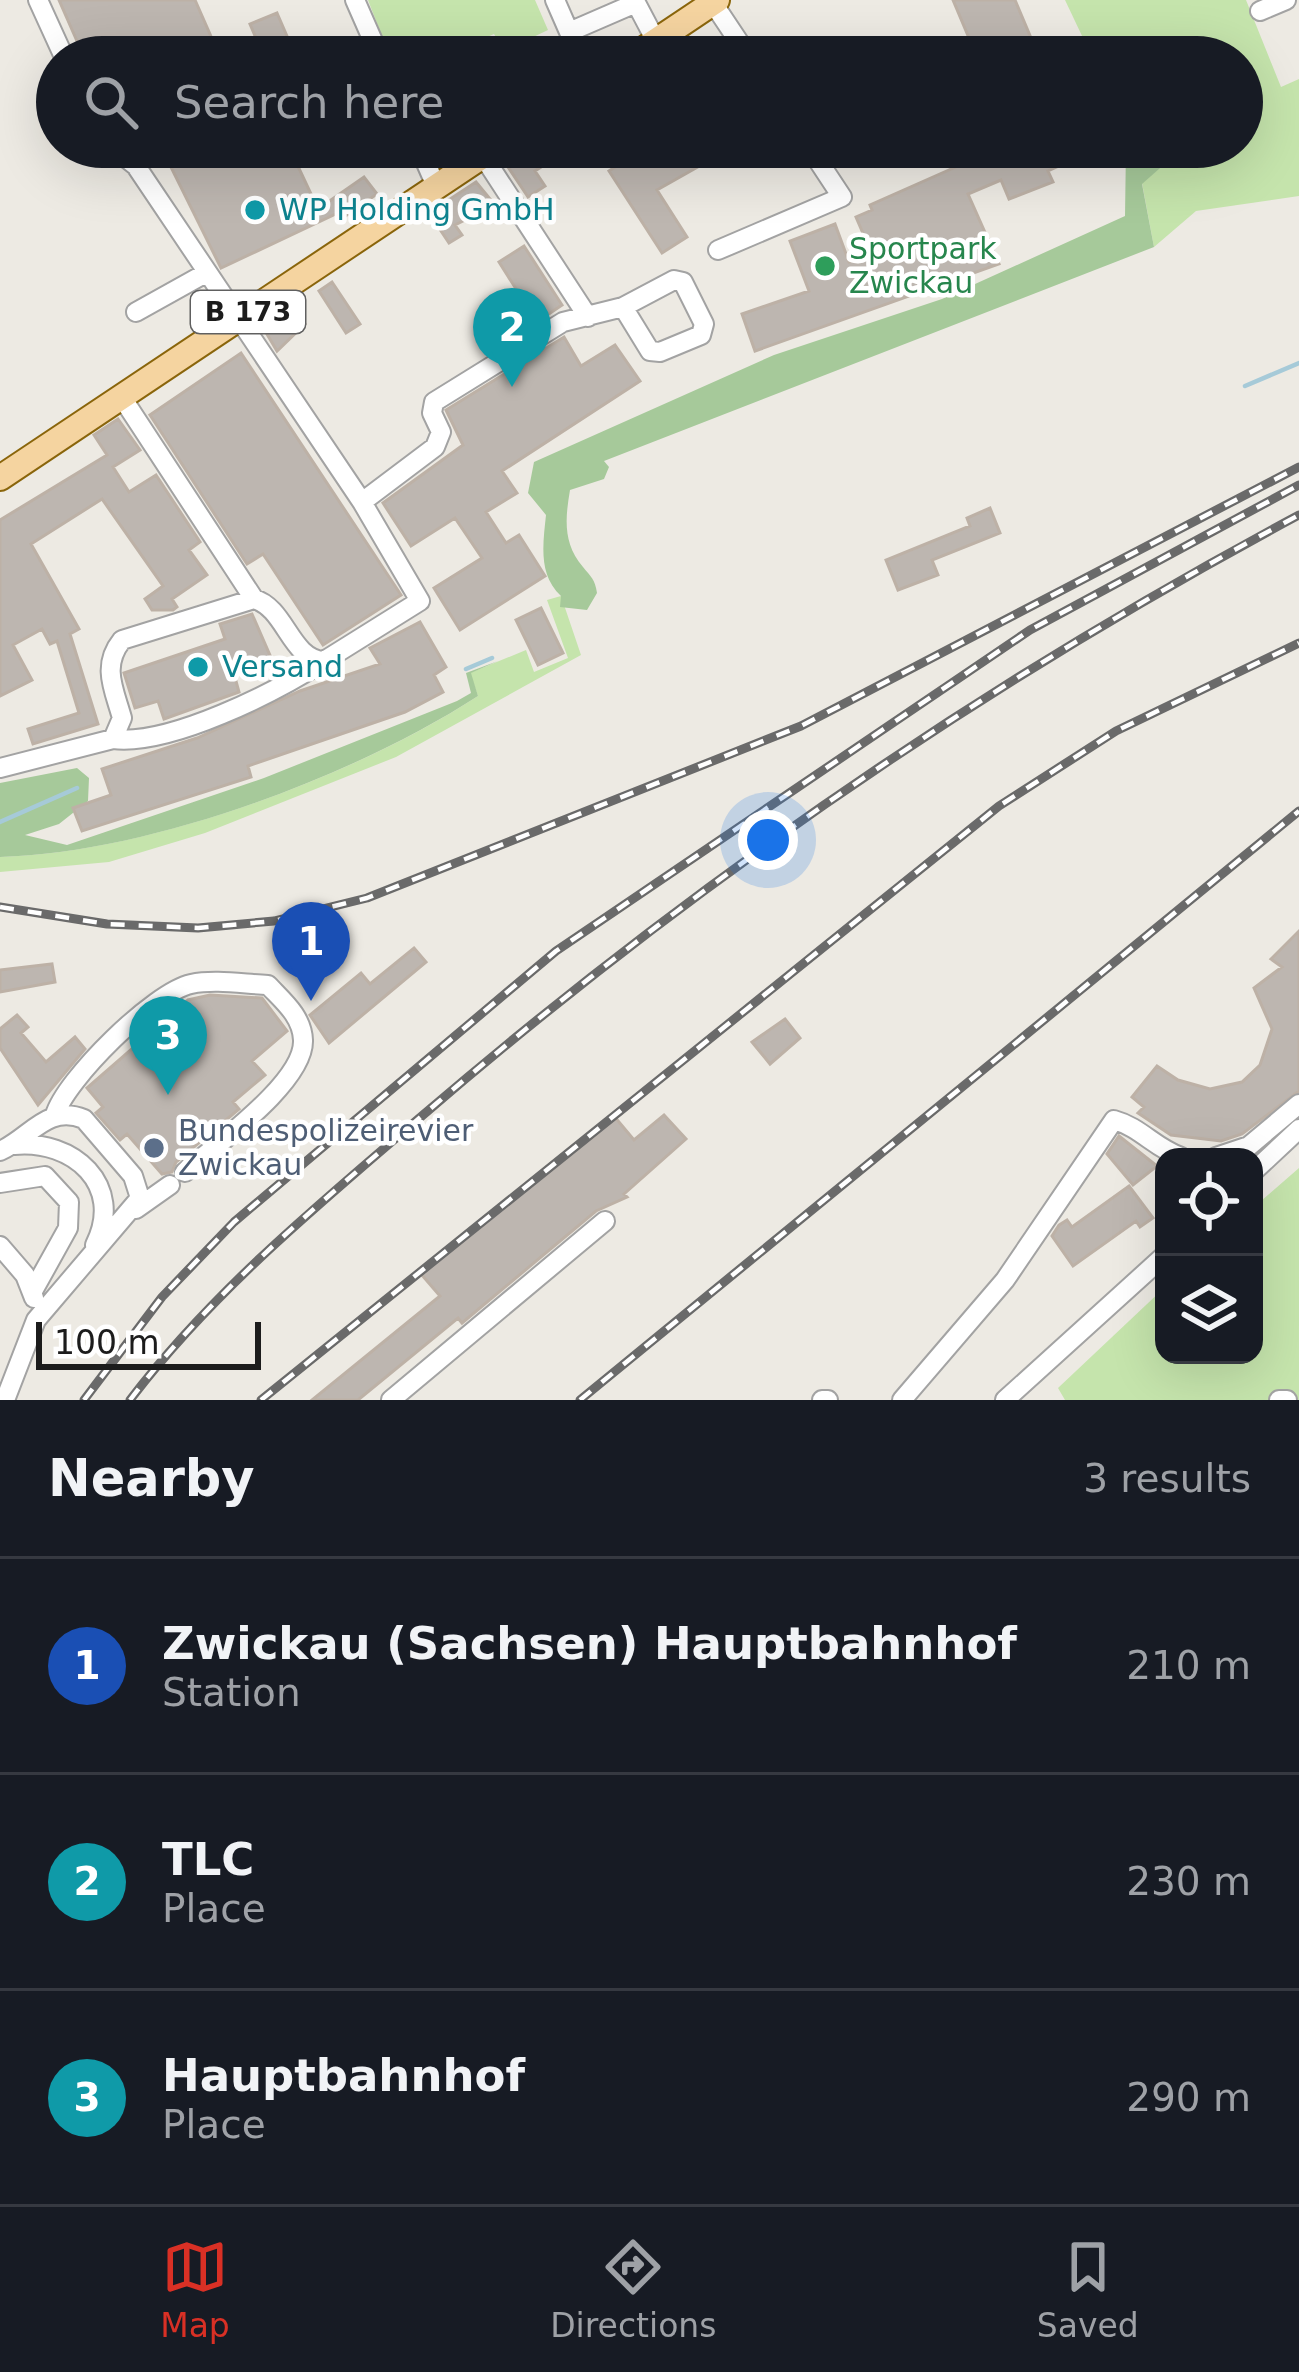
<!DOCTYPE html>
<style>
body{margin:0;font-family:"DejaVu Sans",sans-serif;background:#242831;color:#f1f3f6}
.controls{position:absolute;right:36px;bottom:36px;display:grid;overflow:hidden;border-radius:24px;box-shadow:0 12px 48px #0002}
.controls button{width:108px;height:108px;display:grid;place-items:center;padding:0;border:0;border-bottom:3px solid #363941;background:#171b24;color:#f1f3f6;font:60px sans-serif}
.scale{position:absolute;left:36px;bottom:30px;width:225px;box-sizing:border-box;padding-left:12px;border:6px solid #1c1c1c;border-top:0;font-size:33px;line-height:42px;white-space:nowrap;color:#1c1c1c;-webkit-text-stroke:9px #fff;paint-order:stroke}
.you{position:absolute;left:768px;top:840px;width:42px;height:42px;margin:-30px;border:9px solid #fff;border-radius:50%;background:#1a73e8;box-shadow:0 0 0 18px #1a73e833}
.badge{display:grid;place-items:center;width:78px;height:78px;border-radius:50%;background:#d93025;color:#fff;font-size:39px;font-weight:700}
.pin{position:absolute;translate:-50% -99px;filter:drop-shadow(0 3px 6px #0008)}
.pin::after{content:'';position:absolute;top:63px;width:42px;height:36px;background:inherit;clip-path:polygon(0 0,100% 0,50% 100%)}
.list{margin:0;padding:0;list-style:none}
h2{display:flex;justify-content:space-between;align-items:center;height:156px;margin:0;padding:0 48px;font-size:51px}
h2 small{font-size:39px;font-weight:400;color:#9ea1a6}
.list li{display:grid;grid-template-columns:78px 1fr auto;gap:36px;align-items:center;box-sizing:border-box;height:216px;padding:0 48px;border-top:3px solid #363941}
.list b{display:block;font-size:45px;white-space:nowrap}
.list p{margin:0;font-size:39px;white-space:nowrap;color:#9ea1a6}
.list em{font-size:39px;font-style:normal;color:#9ea1a6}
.icon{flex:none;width:66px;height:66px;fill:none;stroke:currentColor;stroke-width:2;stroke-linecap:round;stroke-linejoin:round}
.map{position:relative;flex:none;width:1299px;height:1400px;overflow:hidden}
.search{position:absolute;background:#171b24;box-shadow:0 12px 48px #0002;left:36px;right:36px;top:36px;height:132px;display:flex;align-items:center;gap:30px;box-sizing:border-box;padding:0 42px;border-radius:66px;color:#9ea1a6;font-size:45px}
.sheet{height:804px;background:#171b24}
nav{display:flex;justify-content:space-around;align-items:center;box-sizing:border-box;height:168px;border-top:3px solid #363941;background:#171b24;font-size:33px;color:#9ea1a6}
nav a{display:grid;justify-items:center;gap:6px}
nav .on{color:#d93025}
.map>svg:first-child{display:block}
.grass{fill:#c5e4ac}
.forest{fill:#a6c99a}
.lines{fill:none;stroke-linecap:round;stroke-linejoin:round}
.stream{stroke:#a6cad8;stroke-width:4.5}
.building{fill:#bdb6b0;stroke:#bdb1a6;stroke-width:3}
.minor-casing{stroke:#a3a3a3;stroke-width:22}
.major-casing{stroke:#8a650b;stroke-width:28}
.minor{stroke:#fff;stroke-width:18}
.major{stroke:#f5d4a0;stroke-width:24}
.rail-casing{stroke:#6a6a6a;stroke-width:9}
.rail{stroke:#fff;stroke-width:4.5;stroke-dasharray:14;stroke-linecap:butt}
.culture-dot{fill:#0f9aa8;stroke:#fff;stroke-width:4.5}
.leisure-dot{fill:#2e9e5b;stroke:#fff;stroke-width:4.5}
.service-dot{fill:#5c6f8a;stroke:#fff;stroke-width:4.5}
.labels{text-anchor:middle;stroke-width:9;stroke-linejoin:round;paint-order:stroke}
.shield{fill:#fff;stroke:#606060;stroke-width:3}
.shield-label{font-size:27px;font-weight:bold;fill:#1c1c1c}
.culture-label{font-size:30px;fill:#0d838f;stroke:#fff;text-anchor:start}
.leisure-label{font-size:30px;fill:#27864d;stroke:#fff;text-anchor:start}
.service-label{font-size:30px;fill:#4e5e75;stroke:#fff;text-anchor:start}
</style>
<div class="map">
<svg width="1299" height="1400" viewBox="0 0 1299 1400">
<rect width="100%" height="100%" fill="#edeae3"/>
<!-- grass -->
<path class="grass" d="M368,0H535L548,30L504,51L494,34L462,48L466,57H390Z
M1065,0H1246L1281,87L1299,79V196L1196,211L1154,247L1142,183L1175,155L1173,147H1242V57H1092Z
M561,596L581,655L396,757L205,833L109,862L0,872V857C148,853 354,777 478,696L470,673L526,650L534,672L568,658L547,600Z
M1299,1168V1400H1065L1058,1388L1164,1288V1355H1254V1207Z"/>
<!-- forest -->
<path class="forest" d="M1126,147H1173L1176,154L1142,184L1154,247L604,461L609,467L604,479L570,490C565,519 563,544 583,567C591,577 595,579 597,593L587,610L560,607L561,596C538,575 543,544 546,515L528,493L534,462L774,355L942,299L1125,216Z
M498,661L471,673L478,696C353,777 149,853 0,857V783L77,768L89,778L88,801L59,824L25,835L67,845L264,778L457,701L471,693L466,673Z"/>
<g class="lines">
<!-- stream -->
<path class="stream" d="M1245,386L1299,363
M466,669L492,658
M0,822L77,788"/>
</g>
<!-- building -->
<path class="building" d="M59,0H195L220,57H84Z
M953,0H1015L1039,57H977Z
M277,13L296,57H264L250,24Z
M161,147H289L318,209L364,177L377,194L344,217L340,212L221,268Z
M532,147H572L535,171L545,186L528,197L506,164Z
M646,147H668L672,154L682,147H733L657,190L687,237L662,253L609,171Z
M1001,147H1081L1058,157L1061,165L1048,171L1053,182L1009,199L1001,180L968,194L999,264L755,351L742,314L809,291L790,241L835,224L849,262L871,252L856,217L872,210L870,205Z
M476,182L495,205L455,225L462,235L449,243L429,213Z
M524,246L562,305L537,322L499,262Z
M332,282L360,324L346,333L319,291Z
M292,304L305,324L277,351L261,324Z
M564,337L581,366L615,345L640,381L502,471L517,493L486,512L506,543L519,535L545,576L460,630L434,588L482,558L455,518L411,546L383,503L463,445L446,410Z
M241,353L401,595L323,645L263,554L247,564L150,415Z
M118,419L140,450L113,467L129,492L156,475L200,542L189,550L207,575L172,599L177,607L173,610H152L145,599L163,586L102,499L31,544L79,629L70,634L98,724L33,744L28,729L79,713L57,641L50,644L42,629L13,645L32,680L0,696V520L107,455L94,435Z
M990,508L1000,533L932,560L938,575L898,590L886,560L970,526L967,518Z
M541,608L563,653L538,665L516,620Z
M252,614L272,660L234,674L239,692L164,719L158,701L135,708L124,673L225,639L220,624Z
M420,622L446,667L434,675L443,692L405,712L248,766L251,777L82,831L73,808L111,795L102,769L197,738L300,691L380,664L370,648Z
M1299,931V1091L1242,1134L1221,1141L1171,1135L1138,1113L1144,1107L1132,1097L1157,1066L1178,1080L1210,1089L1242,1082L1260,1065L1272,1029L1254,988L1282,967L1271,959Z
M414,948L426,962L329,1043L310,1015L361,973L370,984Z
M52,964L55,982L0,992V970Z
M210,995L262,998L287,1031L252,1061L265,1075L233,1102L239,1109L176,1162L172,1172L162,1174L127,1134L120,1140L96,1113L103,1107L87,1088L188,1000Z
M17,1015L28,1027L21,1033L46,1062L75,1037L85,1049L38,1105L0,1048V1029Z
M785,1019L800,1038L770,1064L752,1042Z
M664,1115L686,1139L624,1194L627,1197L596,1211L462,1323L458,1318L358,1400H312L440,1296L421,1274L614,1116L634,1140Z
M1119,1136L1157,1166L1133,1185L1107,1154Z
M1129,1186L1153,1218L1140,1227L1136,1221L1073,1266L1052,1236L1059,1225L1067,1220L1072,1227Z"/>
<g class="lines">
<defs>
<path id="minor" d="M38,0L64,57
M355,0L380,57
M555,0L569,32L636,3L656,41
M713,3L749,57
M1260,11L1286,0
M419,147L436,186
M483,156L588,317
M718,250L842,197L809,147
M136,312L206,273
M121,396L254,599
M362,502L435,447L441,432L432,413L434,402L563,322L623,307L650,351L660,352L701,335L704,324L683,282L674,280L623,307
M113,739C170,746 276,692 324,661
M0,768L113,739L122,718C114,689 101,666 122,640L254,599C286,608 290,659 324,661L420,601L362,502L136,166L112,147
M55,1115C65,1080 154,992 191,984C215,979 243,984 268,985C283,1001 302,1016 303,1040C305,1082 215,1145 185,1172
M14,1145C73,1139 125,1185 95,1245
M0,1151C30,1138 47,1104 84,1119L133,1176L140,1198L36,1320L5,1400
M1216,1157L1249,1146L1299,1104
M1254,1171L1299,1129
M0,1183L45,1176L69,1202L68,1228L33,1291
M136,1209L170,1185
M0,1246L25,1275L34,1298
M391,1400L605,1221
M822,1400H828
M902,1400L1005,1280L1114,1120C1140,1127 1155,1148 1181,1157
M1005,1400L1164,1256
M1279,1400H1287"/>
<path id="major" d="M632,57L717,0
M0,478L496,147"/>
</defs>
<!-- minor casing -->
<use href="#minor" class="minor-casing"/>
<!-- major casing -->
<use href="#major" class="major-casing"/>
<!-- minor -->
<use href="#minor" class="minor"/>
<!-- major -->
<use href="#major" class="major"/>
<defs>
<path id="rail" d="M0,907L107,924L198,928L274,921L367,898L801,726L1299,467
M84,1400L162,1297L234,1222L556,951L1030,630L1299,485
M130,1400C213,1291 319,1204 423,1115C692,884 986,682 1299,515
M261,1400L999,806L1116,731L1299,643
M580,1400L1299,811"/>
</defs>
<!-- rail casing -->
<use href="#rail" class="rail-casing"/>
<!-- rail -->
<use href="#rail" class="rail"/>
</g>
<!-- markers -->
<g class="culture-dot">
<circle cx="255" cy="210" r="12"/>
<circle cx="198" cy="667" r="12"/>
</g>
<circle class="leisure-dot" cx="825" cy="266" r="12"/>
<circle class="service-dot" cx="154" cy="1148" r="12"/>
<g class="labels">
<!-- shield labels -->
<rect class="shield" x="191" y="291" width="114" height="42" rx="9"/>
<g class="shield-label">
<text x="248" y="321">B 173</text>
</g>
<!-- culture labels -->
<g class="culture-label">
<text x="279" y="220">WP Holding GmbH</text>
<text x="222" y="677">Versand</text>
</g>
<!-- leisure labels -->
<g class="leisure-label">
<text x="849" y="259">Sportpark<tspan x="849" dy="34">Zwickau</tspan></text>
</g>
<!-- service labels -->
<g class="service-label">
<text x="178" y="1141">Bundespolizeirevier<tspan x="178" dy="34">Zwickau</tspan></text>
</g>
</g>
</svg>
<div class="controls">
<button><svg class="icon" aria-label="locate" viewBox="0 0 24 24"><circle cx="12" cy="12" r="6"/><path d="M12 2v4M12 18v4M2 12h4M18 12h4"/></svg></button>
<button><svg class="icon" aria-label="layers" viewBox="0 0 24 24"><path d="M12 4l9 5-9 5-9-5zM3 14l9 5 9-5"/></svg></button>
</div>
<div class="scale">100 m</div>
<div class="you"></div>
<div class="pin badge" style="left:311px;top:1001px;background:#1a4fb4">1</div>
<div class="pin badge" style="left:512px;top:387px;background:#0f9aa8">2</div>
<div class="pin badge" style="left:168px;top:1095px;background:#0f9aa8">3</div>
<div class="search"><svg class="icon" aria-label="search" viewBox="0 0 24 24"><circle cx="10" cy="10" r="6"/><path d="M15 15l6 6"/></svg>Search here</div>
</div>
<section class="sheet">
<h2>Nearby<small>3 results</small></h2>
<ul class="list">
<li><span class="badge" style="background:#1a4fb4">1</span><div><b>Zwickau (Sachsen) Hauptbahnhof</b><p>Station</p></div><em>210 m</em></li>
<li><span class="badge" style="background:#0f9aa8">2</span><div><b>TLC</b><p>Place</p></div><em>230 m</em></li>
<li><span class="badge" style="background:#0f9aa8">3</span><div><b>Hauptbahnhof</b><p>Place</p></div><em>290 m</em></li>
</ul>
</section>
<nav>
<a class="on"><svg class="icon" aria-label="map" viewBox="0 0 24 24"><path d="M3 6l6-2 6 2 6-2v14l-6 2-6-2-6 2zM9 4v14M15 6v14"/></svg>Map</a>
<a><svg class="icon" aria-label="directions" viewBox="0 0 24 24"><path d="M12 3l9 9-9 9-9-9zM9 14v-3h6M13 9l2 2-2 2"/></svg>Directions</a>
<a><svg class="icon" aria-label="saved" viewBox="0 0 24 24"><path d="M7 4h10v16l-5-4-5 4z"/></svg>Saved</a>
</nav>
